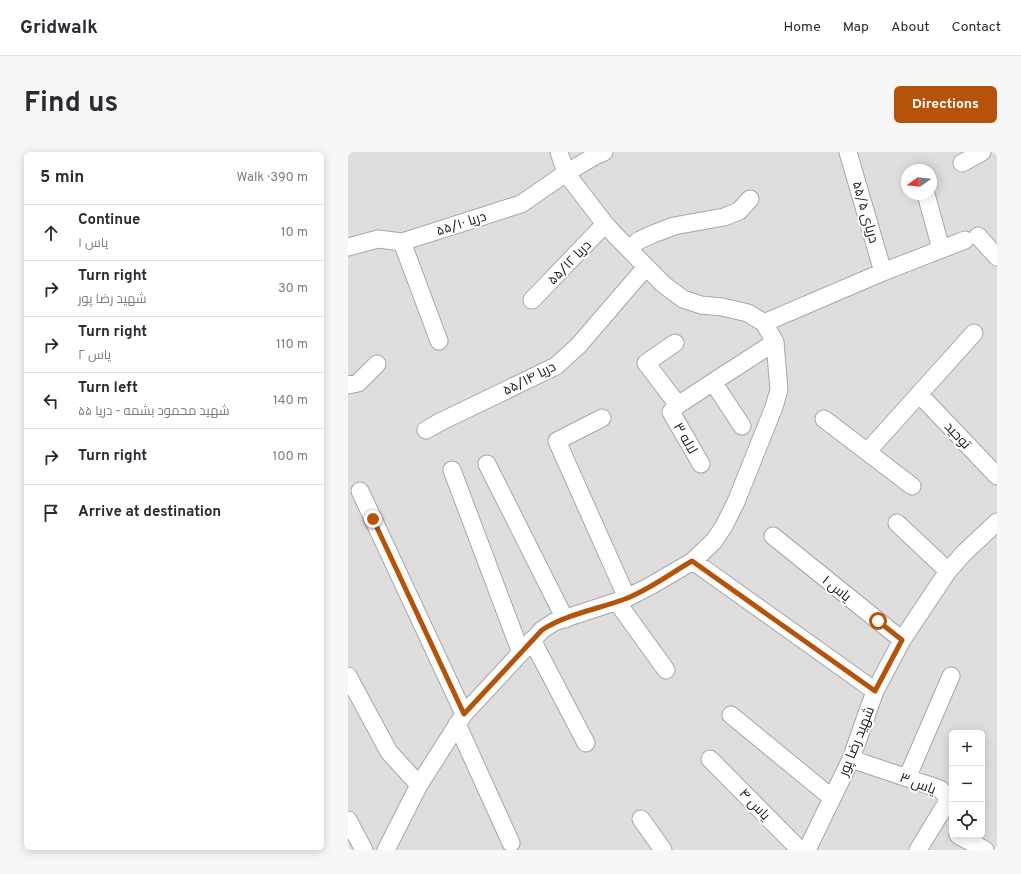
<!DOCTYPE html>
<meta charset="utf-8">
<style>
body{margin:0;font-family:Overpass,Cairo,sans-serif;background:#f7f7f7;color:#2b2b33}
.controls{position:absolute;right:12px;bottom:12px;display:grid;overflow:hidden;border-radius:6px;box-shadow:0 2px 10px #0003}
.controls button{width:36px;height:36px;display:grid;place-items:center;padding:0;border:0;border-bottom:1px solid #e1e1e2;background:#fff;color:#2b2b33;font:20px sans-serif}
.compass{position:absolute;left:553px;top:12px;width:36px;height:36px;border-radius:50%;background:#fff;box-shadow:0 2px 10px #0003;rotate:256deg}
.stop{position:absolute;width:12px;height:12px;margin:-9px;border:3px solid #b45309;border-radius:50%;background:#fff}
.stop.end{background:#b45309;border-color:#fff;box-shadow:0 1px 4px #0008}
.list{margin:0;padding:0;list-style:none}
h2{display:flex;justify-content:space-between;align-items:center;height:52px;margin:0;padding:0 16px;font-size:17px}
h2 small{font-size:13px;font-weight:400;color:#7c7c81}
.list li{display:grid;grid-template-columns:26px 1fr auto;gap:12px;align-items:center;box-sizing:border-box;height:56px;padding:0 16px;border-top:1px solid #e1e1e2}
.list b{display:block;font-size:15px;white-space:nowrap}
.list p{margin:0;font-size:13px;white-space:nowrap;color:#7c7c81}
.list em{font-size:13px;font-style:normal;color:#7c7c81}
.icon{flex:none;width:22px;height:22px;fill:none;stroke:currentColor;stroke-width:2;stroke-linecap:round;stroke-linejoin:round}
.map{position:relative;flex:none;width:649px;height:698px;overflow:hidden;border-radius:6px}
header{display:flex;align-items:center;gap:24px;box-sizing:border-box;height:56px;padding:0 20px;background:#fff;border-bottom:1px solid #e1e1e2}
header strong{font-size:19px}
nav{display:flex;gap:22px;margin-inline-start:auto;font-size:14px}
.intro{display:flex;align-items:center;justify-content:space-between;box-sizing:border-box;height:96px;padding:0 24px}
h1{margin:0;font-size:28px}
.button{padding:10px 18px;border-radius:6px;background:#b45309;color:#fff;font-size:14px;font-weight:700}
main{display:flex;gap:24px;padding:0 24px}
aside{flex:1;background:#fff;border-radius:6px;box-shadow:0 2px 10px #0003}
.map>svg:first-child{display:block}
.residential{fill:#dfdddd;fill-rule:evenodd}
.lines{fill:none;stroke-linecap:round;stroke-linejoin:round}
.minor-casing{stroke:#a7a7a7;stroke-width:19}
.minor{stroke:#fff;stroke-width:17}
.route{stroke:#b45309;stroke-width:5}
.labels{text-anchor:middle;stroke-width:4;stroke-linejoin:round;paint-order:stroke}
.street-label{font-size:14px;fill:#202020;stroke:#fff}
</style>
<header>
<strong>Gridwalk</strong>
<nav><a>Home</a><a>Map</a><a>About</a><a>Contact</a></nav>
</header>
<div class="intro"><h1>Find us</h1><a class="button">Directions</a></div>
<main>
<aside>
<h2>5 min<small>Walk · 390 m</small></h2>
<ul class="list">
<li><svg class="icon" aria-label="ahead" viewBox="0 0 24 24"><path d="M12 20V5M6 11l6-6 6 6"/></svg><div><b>Continue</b><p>یاس ۱</p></div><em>10 m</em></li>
<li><svg class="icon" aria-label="right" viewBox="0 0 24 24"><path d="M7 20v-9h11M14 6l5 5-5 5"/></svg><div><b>Turn right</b><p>شهید رضا پور</p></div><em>30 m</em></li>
<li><svg class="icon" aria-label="right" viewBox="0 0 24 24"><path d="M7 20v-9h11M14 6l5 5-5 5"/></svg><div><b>Turn right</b><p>یاس ۲</p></div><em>110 m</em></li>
<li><svg class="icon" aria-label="left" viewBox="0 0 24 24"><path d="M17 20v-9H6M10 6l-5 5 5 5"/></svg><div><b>Turn left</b><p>شهید محمود بشمه - دریا ۵۵</p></div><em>140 m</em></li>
<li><svg class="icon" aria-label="right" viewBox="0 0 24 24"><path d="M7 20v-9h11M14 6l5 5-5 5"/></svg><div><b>Turn right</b></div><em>100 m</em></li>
<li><svg class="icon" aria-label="arrive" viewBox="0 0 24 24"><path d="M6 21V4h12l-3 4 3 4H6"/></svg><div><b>Arrive at destination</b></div></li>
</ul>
</aside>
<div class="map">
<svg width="649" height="698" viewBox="0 0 649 698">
<rect width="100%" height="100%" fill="#f1eee6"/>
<!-- residential -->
<path class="residential" d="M0,0H649V698H0ZM559,18H583V42H559ZM604,581H634V683H604Z"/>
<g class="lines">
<defs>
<path id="minor" d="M500,0L535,120
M614,11L634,0
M578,42L593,97
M630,84L649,105
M54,90L91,189
M0,95L30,87L54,90L173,52L218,21L247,4L256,0
M281,97L290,89L305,82L326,74L376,65L391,59L402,47
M184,148L257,72
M416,171L535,120L617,88
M327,191L298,211L330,253L323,260L353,312
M365,230L394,274
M0,233L10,231L29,212
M571,242L649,324
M330,253L365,230L427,190
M254,266L209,289L279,446
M476,267L564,334
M78,278L92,270L208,214L231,193L298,115
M519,300L626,181
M139,312L217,467
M104,318L173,501
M12,339L116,562
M549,371L600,419
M425,384L554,488
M345,409L527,539
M269,450L318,518
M184,488L238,591
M0,524L41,600L71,633
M383,563L484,646
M109,572L163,691
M362,607L452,698
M503,607L592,637L601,647L570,698
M559,626L603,524
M293,667L315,698
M0,668L16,698
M610,683L637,698
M38,698L71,633L116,562L194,478L206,470L279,446L304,433L345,409L366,389L376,374L388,350L426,255L431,238L427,190L416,171L400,161L374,155L353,153L335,147L315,132L267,83L257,72L218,21L211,0
M459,698L503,607L527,539L554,488L600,419L616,401L649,370"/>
</defs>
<!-- minor casing -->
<use href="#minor" class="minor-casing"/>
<!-- minor -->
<use href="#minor" class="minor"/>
</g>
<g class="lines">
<!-- route -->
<path class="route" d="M25,367L116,562L194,478C219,462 250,457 277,447C301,438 323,421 344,409L527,539L554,488L530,469"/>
</g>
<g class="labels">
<!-- street labels -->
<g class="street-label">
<text transform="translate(518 60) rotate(74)" y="5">دریای ۵۵/۵</text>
<text transform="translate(113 71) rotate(-18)" y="5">دریا ۵۵/۱۰</text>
<text transform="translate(221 110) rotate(-46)" y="5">دریا ۵۵/۱۲</text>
<text transform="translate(181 226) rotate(-27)" y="5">دریا ۵۵/۱۴</text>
<text transform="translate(610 283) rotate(47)" y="5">توحید</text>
<text transform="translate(338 286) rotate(60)" y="5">لاله ۳</text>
<text transform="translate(489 436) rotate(39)" y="5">یاس ۱</text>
<text transform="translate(508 589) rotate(-68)" y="5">شهید رضا پور</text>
<text transform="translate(570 631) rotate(21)" y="5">یاس ۳</text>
<text transform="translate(407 652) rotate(46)" y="5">یاس ۴</text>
</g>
</g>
</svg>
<div class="controls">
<button>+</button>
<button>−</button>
<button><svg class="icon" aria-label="locate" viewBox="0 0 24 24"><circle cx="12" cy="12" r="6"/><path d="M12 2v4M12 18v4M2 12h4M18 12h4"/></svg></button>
</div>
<svg class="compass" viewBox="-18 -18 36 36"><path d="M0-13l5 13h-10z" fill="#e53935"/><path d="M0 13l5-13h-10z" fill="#7c7c81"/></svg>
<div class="stop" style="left:530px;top:469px"></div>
<div class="stop end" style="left:25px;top:367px"></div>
</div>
</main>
